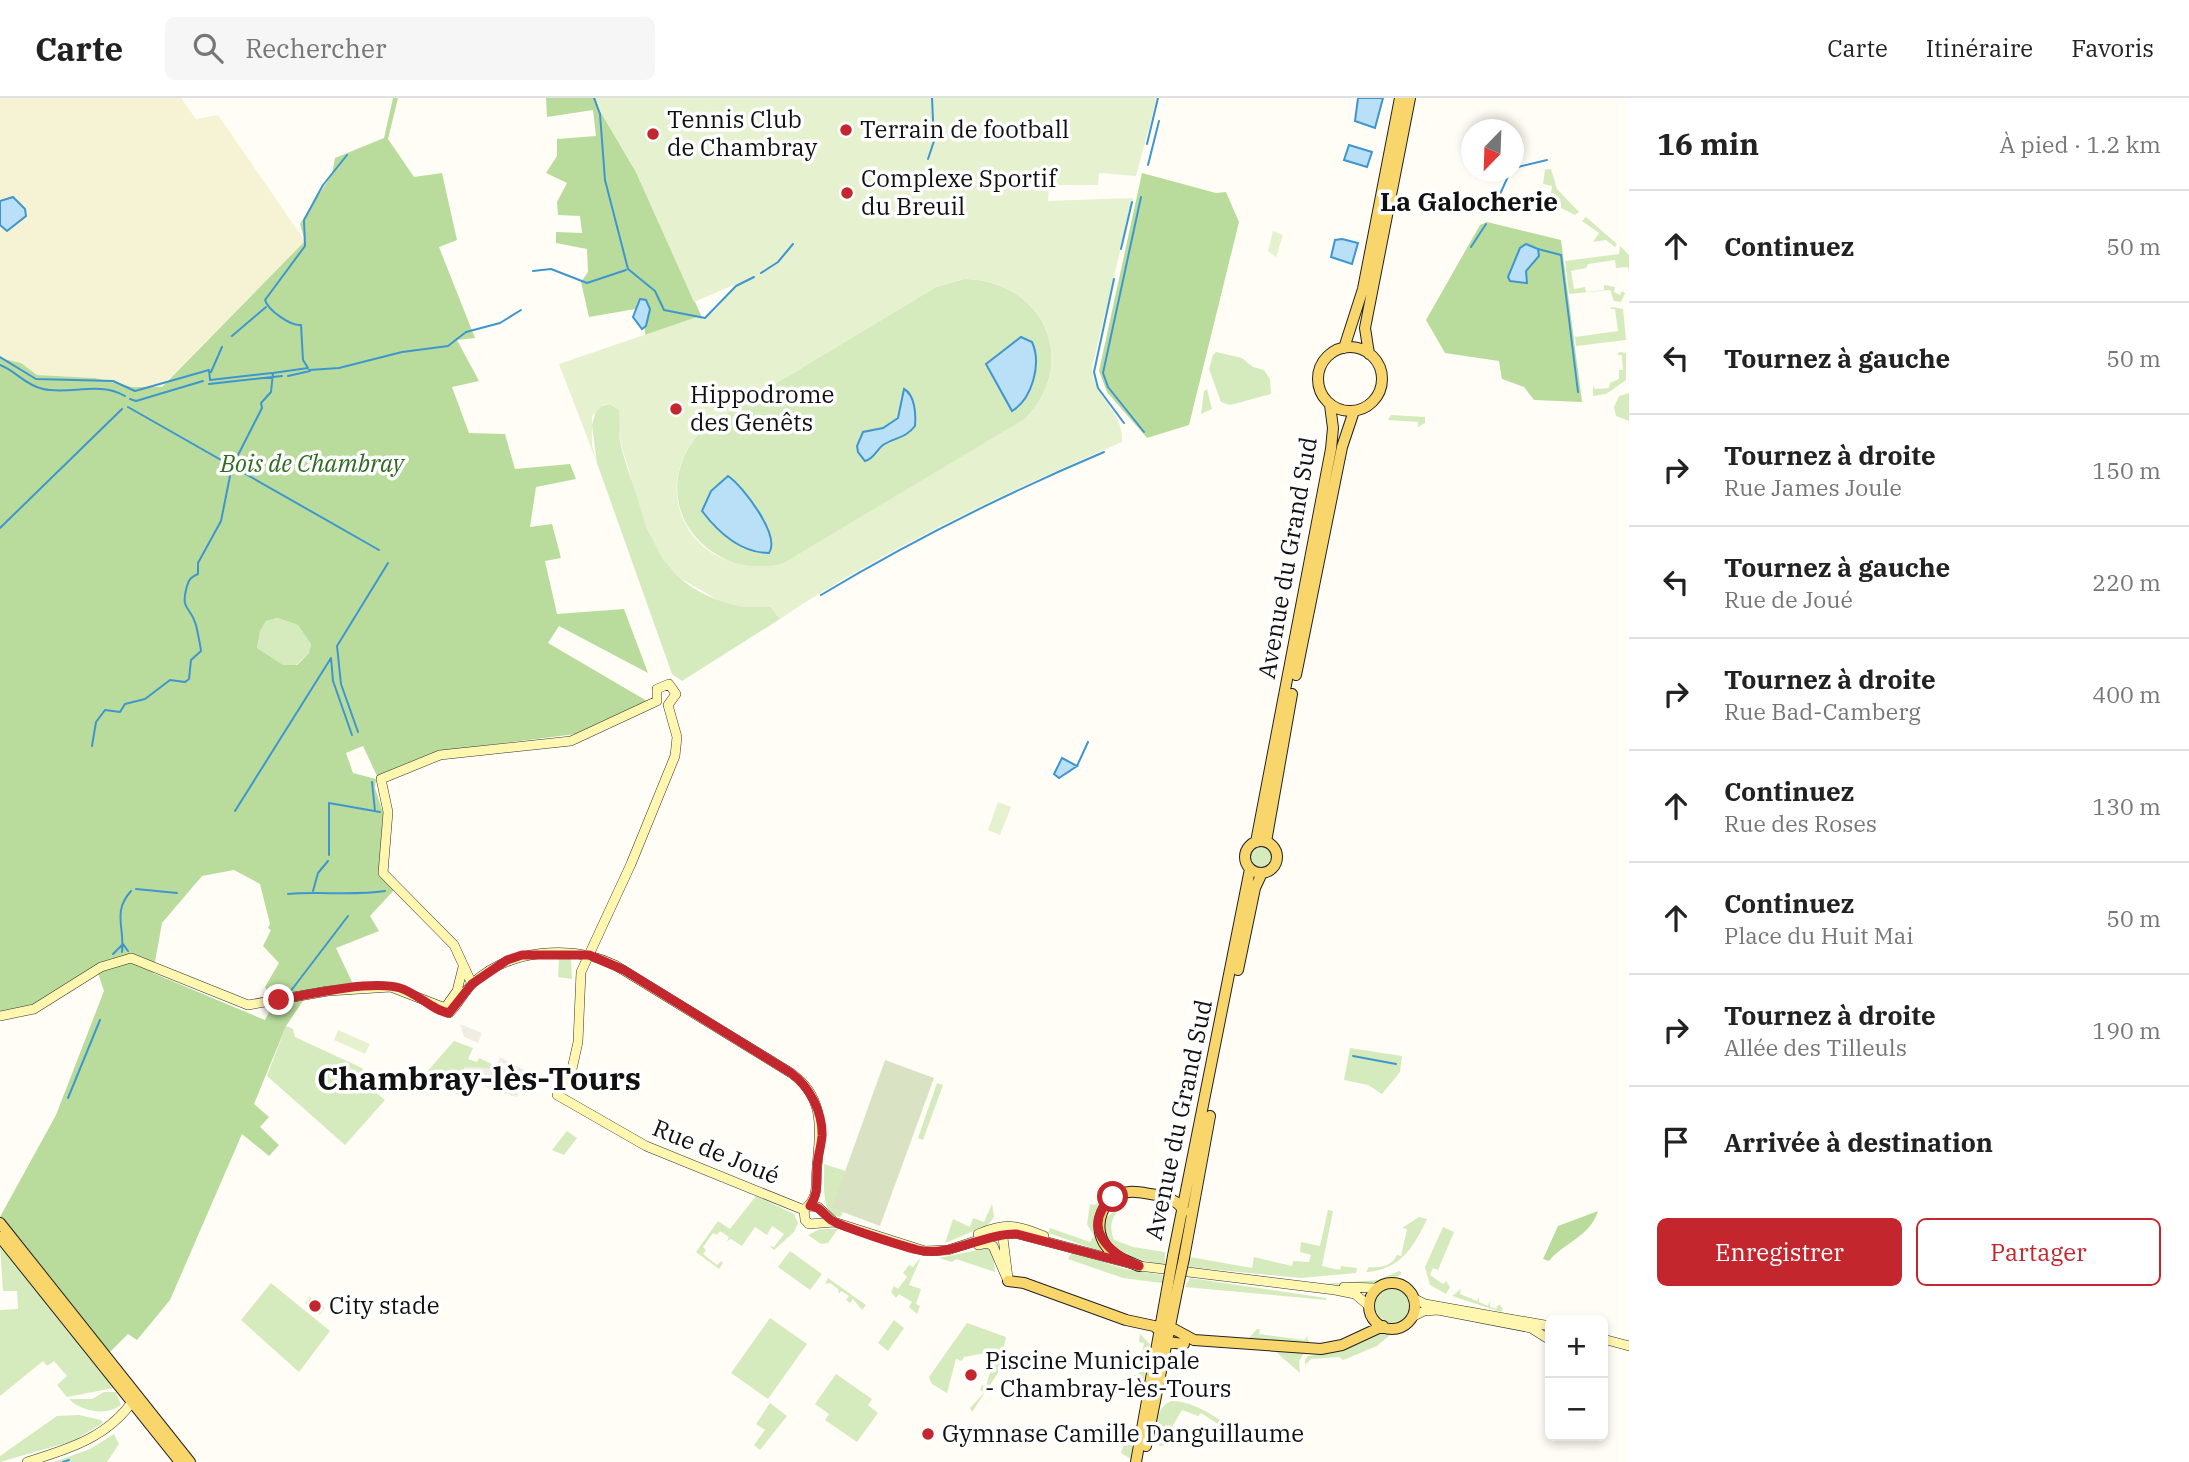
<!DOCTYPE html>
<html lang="fr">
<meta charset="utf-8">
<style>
body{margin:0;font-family:"IBM Plex Serif",serif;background:#f6f6f6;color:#222}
.controls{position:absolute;right:21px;bottom:21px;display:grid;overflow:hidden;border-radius:10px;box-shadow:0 4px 10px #0003}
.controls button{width:63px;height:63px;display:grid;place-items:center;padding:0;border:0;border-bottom:2px solid #e0e0e0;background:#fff;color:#222;font:35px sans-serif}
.compass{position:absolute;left:1461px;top:21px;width:63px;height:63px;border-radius:50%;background:#fff;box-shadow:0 4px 10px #0003;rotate:203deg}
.stop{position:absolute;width:21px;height:21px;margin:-16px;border:5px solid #c4262e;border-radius:50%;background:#fff}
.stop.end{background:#c4262e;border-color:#fff;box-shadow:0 2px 7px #0008}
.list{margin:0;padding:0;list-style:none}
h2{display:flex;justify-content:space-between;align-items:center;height:91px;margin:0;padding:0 28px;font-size:30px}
h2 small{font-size:23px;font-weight:400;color:#767676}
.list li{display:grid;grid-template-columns:46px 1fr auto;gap:21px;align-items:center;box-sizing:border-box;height:112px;padding:0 28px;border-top:2px solid #e0e0e0}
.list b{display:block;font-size:26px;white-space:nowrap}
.list p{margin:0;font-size:23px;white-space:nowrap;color:#767676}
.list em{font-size:23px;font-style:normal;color:#767676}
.actions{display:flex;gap:14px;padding:21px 28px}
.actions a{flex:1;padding:16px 0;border:2px solid #c4262e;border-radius:10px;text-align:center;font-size:24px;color:#c4262e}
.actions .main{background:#c4262e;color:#fff}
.icon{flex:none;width:38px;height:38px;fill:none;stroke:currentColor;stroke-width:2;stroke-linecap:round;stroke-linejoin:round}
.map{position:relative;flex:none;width:1629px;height:1364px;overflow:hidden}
header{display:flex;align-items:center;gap:42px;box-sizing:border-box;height:98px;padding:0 35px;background:#fff;border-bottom:2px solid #e0e0e0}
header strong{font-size:33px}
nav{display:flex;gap:38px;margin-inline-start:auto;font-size:24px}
.search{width:490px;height:63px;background:#f6f6f6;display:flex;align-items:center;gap:18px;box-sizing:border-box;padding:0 24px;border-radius:10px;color:#767676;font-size:26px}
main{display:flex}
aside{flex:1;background:#fff}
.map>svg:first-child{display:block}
.farmland{fill:#f6f3d4}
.green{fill:#d5ebbd}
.forest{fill:#b9dc9c;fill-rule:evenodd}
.cemetery{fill:#d9e3c4}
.pitch{fill:#e6f2cf;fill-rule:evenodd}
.plaza{fill:#f1ede2}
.water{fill:#b9e0f7;stroke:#3f96cf;stroke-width:2}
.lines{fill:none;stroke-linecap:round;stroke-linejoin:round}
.stream{stroke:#3f96cf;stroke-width:2}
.secondary-casing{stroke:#333;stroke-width:10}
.primary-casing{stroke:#222;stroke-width:12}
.secondary{stroke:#fff6b0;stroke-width:9}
.primary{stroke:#f9d66b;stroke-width:10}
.primary-bridge-casing{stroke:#222;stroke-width:12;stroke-linecap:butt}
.primary-bridge{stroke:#f9d66b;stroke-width:10}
.route{stroke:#c4262e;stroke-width:9}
.poi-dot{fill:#c4262e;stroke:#fff;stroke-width:2.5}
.labels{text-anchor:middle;stroke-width:7;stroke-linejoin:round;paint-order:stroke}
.poi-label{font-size:24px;fill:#111;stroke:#fff;text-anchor:start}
.park-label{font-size:24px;font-style:italic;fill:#2f6b1f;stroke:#fff}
.street-label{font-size:24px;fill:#111;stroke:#fff}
.neighbourhood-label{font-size:26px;font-weight:bold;fill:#111;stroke:#fff}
.district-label{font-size:32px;font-weight:bold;fill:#111;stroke:#fff}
</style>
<header>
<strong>Carte</strong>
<div class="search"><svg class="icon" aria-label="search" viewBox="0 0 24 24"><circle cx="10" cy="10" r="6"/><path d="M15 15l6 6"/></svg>Rechercher</div>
<nav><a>Carte</a><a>Itinéraire</a><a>Favoris</a></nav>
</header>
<main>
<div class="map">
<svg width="1629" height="1364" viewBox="0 0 1629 1364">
<rect width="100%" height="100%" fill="#fffdf5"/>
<!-- farmland -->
<path class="farmland" d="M0,0H181L196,21L218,17L305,143L161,289H132L95,280L37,277L21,265L0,260Z"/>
<!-- green -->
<path class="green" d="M1551,71L1557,91L1579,114L1575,117L1561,110V105L1554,104L1555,96L1551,95L1552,88L1543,86L1545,72H1541Z
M1586,119L1617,146L1615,149L1606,142L1593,144L1599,135L1582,123Z
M1620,148L1629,157V175L1628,169L1616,170L1615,162L1588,166L1586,170L1571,173L1574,191L1585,189L1586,194L1604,192V187L1615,189L1614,194L1620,197L1622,193L1625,195L1621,204L1614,203L1610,192L1569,196L1565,163L1619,156Z
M964,181C1042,182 1081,262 1026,320L771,509L780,521L682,583L672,576L597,365L592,327L597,309L610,306L619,312C623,323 618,333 620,343C623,358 629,375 634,389C656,452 668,493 741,508L750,470C677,453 652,380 707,327L936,189Z
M1612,209L1623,211L1626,242L1576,248L1575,239L1618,233L1615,211H1610Z
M1216,254L1242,260L1253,269L1264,272L1270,281L1271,296L1230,307L1221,304L1209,271L1213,257Z
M1619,254L1626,255V282L1606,296L1593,298V287L1595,291L1609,290L1610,285L1619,281V272H1623L1622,257H1617Z
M1207,291L1212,311L1201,316L1204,293Z
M1629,295V323L1616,318L1614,309L1619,298Z
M1391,317L1425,319V325L1418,329V324L1388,322Z
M276,520L298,527L311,545L309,555L296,567H282L257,550L260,533L266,523Z
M1251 759a11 11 0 1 1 22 0a11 11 0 1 1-22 0Z
M559,861H571L572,881L558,879Z
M286,928L293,931L295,939L362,970L369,981L367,987L385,1002L345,1047L267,978Z
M454,943L473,950L468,961L477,964L479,960L496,968L466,984L474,986L462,1000L435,977L431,981L425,976Z
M1350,950L1402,958L1400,974L1382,996L1368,987L1344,982Z
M937,985L943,987L923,1042L918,1040Z
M567,1033L577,1040L564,1057L552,1052Z
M824,1066L846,1073L833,1110L843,1114L841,1119C819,1118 825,1083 824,1066Z
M1105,1097L1107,1101L1101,1112L1103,1150L1100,1153L1048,1135L1050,1130L1090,1144L1094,1138L1087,1126L1090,1106L1095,1107Z
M756,1098L794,1116L798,1125L794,1134L774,1152L769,1148L774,1149L784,1136L772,1128L767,1137L755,1129L742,1148L731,1141L727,1143L729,1139L720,1133L717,1137L713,1135L703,1149L706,1152L703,1156L717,1167L721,1163L723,1165L719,1171L696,1154L718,1123L730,1131Z
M992,1106L994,1119L988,1127L945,1145L953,1121L970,1129L973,1120L984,1124Z
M1121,1109C1111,1120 1109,1128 1114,1142L1133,1149L1165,1154V1168L1116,1155L1102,1131L1104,1121Z
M1328,1112L1333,1113L1322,1168L1340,1172L1341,1168L1357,1170L1356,1175L1301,1180L1188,1169L1190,1159L1252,1170L1254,1159L1292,1168L1293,1163L1309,1164L1311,1157L1300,1154L1301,1144L1320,1148Z
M1419,1119L1427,1121C1414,1149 1400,1172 1366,1174L1369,1169C1380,1170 1392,1168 1397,1157L1401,1158L1407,1131L1402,1130Z
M1443,1129L1454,1134L1438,1172L1433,1170L1430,1177L1443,1186L1446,1183L1450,1189L1446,1196L1430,1187L1425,1169Z
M820,1131H838L828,1145L821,1146L808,1137Z
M0,1147L114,1290L67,1299L57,1287L67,1278L54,1263L47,1268L43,1263L0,1298V1212L18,1211L17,1193H3Z
M987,1150L993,1155L995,1174L956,1161L952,1164L939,1160Z
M790,1153L822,1176L810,1192L778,1169Z
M1072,1154L1125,1171L1163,1177L1162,1185L1123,1180L1068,1161Z
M921,1159L909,1187L921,1191L916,1206L920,1208L917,1216L909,1209L912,1204L899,1196L896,1200L891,1194L894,1188L898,1191L907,1179L903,1175L909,1167L913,1169Z
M1399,1173L1402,1175L1399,1178L1369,1188L1322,1186L1378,1182Z
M828,1180L866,1207L862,1212L853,1201L850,1205L846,1202L849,1198L841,1193L839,1196L838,1191L830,1185L825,1186Z
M1190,1180L1326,1200V1202L1185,1189Z
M271,1185L330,1233L299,1274L241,1222Z
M1375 1207a18 18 0 1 1 36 0a18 18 0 1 1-36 0Z
M1461,1191L1460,1196L1477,1203L1479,1199V1204L1488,1208L1490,1203V1209L1496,1211L1499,1206L1503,1211L1501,1214L1452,1198Z
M770,1220L807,1246L768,1301L731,1275Z
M894,1222L904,1230L888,1253L878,1245Z
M967,1225L1006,1239L998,1275L972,1314L970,1310L985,1294L980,1292L982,1287L986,1288L991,1271L986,1255L964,1259L962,1263L956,1261L947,1295L932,1286L929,1279Z
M1257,1231H1260L1259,1236L1305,1242L1307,1238L1309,1244L1249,1240Z
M1378,1233L1390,1237L1377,1248L1343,1262L1339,1259L1311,1261L1305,1267L1306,1273L1305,1262L1308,1258L1339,1253Z
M1140,1236L1150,1246L1144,1283L1133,1277H1138L1144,1245L1139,1244Z
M1276,1254L1304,1255L1299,1263L1300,1275Z
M836,1276L872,1301L868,1307L878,1315L857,1344L825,1322L829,1316L815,1306Z
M104,1294H116L121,1307C108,1318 81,1314 69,1301H92Z
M1171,1303C1192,1302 1221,1321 1236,1334L1231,1340L1232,1335L1201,1315L1198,1318L1182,1312L1163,1344L1166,1347L1161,1348L1155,1345C1158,1331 1153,1311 1171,1303Z
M770,1305L787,1318L760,1352L754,1347L765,1332L756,1326Z
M79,1317L101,1322L103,1325L73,1343L0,1364V1358L57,1318Z
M1128,1333L1133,1337L1131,1361L1121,1355Z
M114,1336L119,1346L107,1364H54L90,1351Z"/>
<!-- forest -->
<path class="forest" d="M393,0H398L388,41L414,79L442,75L457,142L439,149L475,240L457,242L479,283L452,289L469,335L505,336L515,371L570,366L576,381L536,389L530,429L552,426L561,460L545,463L557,516L624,511L648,575L559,528L548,545L647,603L576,636L440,653L377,678L363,648L346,655L353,675L376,681L375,690L383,715L379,776L396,790L370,818L379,833L336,850L353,886L311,891L286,928L254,1006L269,1019L260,1029L279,1047L269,1058L242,1036L170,1202L137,1242L128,1236L106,1258L0,1125V1119L56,1017L104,893L98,875L34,911L0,918V260L21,265L37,277L95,280L132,289H162L305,143L300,126L332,76L335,60L384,40ZM277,520L298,527L311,546L309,555L297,567H283L257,550L260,533L266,523ZM234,772L260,786L270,826L268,830L271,832L263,848L279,865L265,889L273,906L265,922L153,875L162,825L202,778Z
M546,0H596L599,11L636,74L706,228L646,240L641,210L589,219L581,184L588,174L587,151L556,145V134L582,135L580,118L558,117L557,104L567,85L546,75L557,58V41L596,38L593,12L547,19Z
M1142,75L1216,95L1226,94L1239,124L1189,327L1147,340L1107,294L1099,273Z
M1487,124L1561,142L1582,304L1534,302L1524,289L1502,281L1499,263L1445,255L1426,222L1480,127Z
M1598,1113C1590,1139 1563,1145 1549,1163L1543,1161L1558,1128Z"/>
<!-- cemetery -->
<path class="cemetery" d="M885,962L934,980L880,1128L832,1110Z"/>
<!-- pitch -->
<path class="pitch" d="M596,0H1157L1136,78L1099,75L1098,87H1049L1048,103L1133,100L1092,269C1093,300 1124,312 1122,344C1005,395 886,450 780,521L771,509H742L718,502L680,480L662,460L646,429L620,343L619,312L610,306L603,307L592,318V347L597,365L559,266L697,219L704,220L715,213L736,186L694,204L636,74L599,11ZM964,181C1042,182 1081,262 1026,320L782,466C693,484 640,391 707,327L936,189Z
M1273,133L1283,137L1276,159L1268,153Z
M998,704L1011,709L1000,737L988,732Z
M338,932L370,946L365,956L334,942Z
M310,1198L325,1210L320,1217L305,1205Z"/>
<!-- plaza -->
<path class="plaza" d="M460,926L482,935L478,945L464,939Z
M500,959L526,973L517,999L487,990L479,981L474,986L466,984L464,969L495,970Z"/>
<!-- water -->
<path class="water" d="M1358,0H1383L1375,30L1355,23Z
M1349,47L1372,54L1367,69L1344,62Z
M13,99L25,111L26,118L7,133L0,127V103Z
M1342,141L1358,145L1352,166L1331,159L1335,142Z
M1526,146L1538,151L1539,158L1526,173L1527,185L1510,183L1508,179L1520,150Z
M640,201L646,202L650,211L646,228L642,231L633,219Z
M1021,239L1032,244C1042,266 1032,301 1012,313L986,266Z
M904,291C915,297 916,316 915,328C905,341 895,339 883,347C876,352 875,360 865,363L858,354L857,348L863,334L883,330L898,320Z
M728,378C743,388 781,438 769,455C741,455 718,434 702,413L711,393Z
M1062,660L1077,668L1059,680L1054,676Z"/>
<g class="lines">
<!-- stream -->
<path class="stream" d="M594,0L600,16L605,82L628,171L655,193L664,212L705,220L736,188L754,179
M1147,46L1158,0
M928,61L934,43L932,0
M1148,67L1159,23
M1514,70L1547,62
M1141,99L1103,275L1108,289L1144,334
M1492,114L1510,74
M1471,149L1486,126
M1121,151L1132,104
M1538,151L1561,157L1578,294
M533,173L551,171L587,185L626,172
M761,175L778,164L793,146
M1114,181L1094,274L1098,290L1124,325
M232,238L266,209
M0,259L36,281L113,283L135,293L209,272L210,282L272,275
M0,267C16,273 25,287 43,291C70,297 99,283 125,298
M309,272L339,270L402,254L448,248L466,234L500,225L521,212
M211,274L222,249
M288,278L310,273
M209,286L282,278
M130,301L136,303L203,283
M128,309L379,452
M235,363L262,310L261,305L271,294L273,275L308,270L303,262L301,227C290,228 268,212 265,202L305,148L304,122L323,87L347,57
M0,430L122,311
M821,497C911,443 1007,395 1104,354
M358,634L341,586L337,548L388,465
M92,648L96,624L105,612L120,614L125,606L145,601L170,582L185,584L189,581L191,562L201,553C200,545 198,536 196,527C190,506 180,514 187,488C189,481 191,479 198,476V465L221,423L232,368
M1077,668L1088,644
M372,684L375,713
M235,713L331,560L333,583L352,637
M329,757V705L380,714
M136,791L177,795
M313,793L318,775L328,763
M288,796C321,793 352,798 385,793
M122,854C125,830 112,814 131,793
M113,856L123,846L128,853
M290,894L348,818
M1353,958L1396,966
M68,1000L100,922
M63,1364L69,1362"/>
<defs>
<path id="secondary" d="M657,603V591L669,586L676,596L668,607
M668,607L677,639L675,658L631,766L581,874L578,944L572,971L557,997L646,1048L804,1112
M472,886L454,847L383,775L388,714L381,681L440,657L571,643L657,603
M427,903L449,915C458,907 463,895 472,886C508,851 572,846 615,867L791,975C826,1000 820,1032 817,1069C815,1088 820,1098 804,1112
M0,918L34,911L101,869L131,860L248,907L328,893L391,889L445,910L457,893L463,869
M810,1108L818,1109L834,1124
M804,1112L805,1122L809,1126L834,1124L925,1153L948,1152L997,1136H1018L1139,1168L1335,1192L1355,1196L1369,1208
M1002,1132L1008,1180
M978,1136C1007,1124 1015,1127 1044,1138
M978,1147L987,1145L993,1148L1008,1183
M1344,1189L1377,1190
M1413,1200L1425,1206L1550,1228
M1412,1219L1424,1213L1438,1212L1531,1230L1550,1242
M1603,1241L1629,1248
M27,1364C69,1351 109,1339 134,1301"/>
<path id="primary" d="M1318 281a32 32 0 1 1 64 0a32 32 0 1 1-64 0Z
M1344,250L1363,191L1400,0
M1369,256L1365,230L1410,0
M1296,577L1342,349L1354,313
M1245 759a16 16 0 1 1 32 0a16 16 0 1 1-32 0Z
M1256,744L1331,351L1333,330L1330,307
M1266,744L1292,596
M1238,872L1255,790L1262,775
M0,1125L190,1364
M0,1139L180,1364
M1173,1158L1250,771
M1184,1160L1210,1018
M1139,1168C1127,1163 1114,1159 1106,1148C1091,1128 1103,1096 1129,1094C1138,1093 1148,1096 1157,1097C1169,1100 1177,1102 1184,1113
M1008,1183L1024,1185L1126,1222L1154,1228L1163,1235
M1369 1208a23 23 0 1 1 46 0a23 23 0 1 1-46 0Z
M1170,1229L1194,1242L1321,1251L1342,1247L1383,1228
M1166,1240L1167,1244L1184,1246
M1146,1348L1178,1188
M1136,1364L1168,1186"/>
</defs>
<!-- secondary casing -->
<use href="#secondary" class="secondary-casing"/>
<!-- primary casing -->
<use href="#primary" class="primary-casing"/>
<!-- secondary -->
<use href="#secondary" class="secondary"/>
<!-- primary -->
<use href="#primary" class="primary"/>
<defs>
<path id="primary-bridge" d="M1168,1186L1173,1158
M1178,1188L1184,1160"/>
</defs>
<!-- primary-bridge casing -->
<use href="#primary-bridge" class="primary-bridge-casing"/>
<!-- primary-bridge -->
<use href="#primary-bridge" class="primary-bridge"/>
</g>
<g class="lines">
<!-- route -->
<path class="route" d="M279,902C309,896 371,882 400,890C417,895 433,913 449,915L472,886L507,862L522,857H589L624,872L791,975C810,989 823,1015 822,1038C821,1050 817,1060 817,1071C816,1087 819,1094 810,1108C820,1108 823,1116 831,1122C842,1129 902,1148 918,1152C949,1160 984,1135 1017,1136L1139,1168C1109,1155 1079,1129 1113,1099"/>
</g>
<!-- markers -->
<g class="poi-dot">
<circle cx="846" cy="32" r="7"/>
<circle cx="653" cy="36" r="7"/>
<circle cx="847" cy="95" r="7"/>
<circle cx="676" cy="311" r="7"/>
<circle cx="315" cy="1208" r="7"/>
<circle cx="971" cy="1277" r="7"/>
<circle cx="928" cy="1336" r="7"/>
</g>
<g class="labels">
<!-- poi labels -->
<g class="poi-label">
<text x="667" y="30">Tennis Club<tspan x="667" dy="28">de Chambray</tspan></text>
<text x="860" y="40">Terrain de football</text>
<text x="861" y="89">Complexe Sportif<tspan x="861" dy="28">du Breuil</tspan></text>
<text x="690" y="305">Hippodrome<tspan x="690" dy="28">des Genêts</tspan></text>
<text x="329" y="1216">City stade</text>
<text x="985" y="1271">Piscine Municipale<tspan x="985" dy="28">- Chambray-lès-Tours</tspan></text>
<text x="942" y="1344">Gymnase Camille Danguillaume</text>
</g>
<!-- park labels -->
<g class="park-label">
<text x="312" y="374">Bois de Chambray</text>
</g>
<!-- street labels -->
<g class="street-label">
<text transform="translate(1288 460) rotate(-80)" y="8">Avenue du Grand Sud</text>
<text transform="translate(1179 1022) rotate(-78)" y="8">Avenue du Grand Sud</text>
<text transform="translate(716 1054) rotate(22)" y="8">Rue de Joué</text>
</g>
<!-- neighbourhood labels -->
<g class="neighbourhood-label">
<text x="1469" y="113">La Galocherie</text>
</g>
<!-- district labels -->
<g class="district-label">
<text x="479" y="992">Chambray-lès-Tours</text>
</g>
</g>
</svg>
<div class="controls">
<button>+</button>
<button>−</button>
</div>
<svg class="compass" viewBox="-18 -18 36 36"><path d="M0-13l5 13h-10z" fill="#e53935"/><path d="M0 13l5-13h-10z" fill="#767676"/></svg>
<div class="stop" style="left:1113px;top:1099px"></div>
<div class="stop end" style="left:279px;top:902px"></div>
</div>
<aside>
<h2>16 min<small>À pied · 1.2 km</small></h2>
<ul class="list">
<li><svg class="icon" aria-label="ahead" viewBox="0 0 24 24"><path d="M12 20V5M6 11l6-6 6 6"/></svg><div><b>Continuez</b></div><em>50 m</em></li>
<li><svg class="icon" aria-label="left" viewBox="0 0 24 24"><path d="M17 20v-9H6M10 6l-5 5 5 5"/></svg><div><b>Tournez à gauche</b></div><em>50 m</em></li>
<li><svg class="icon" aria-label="right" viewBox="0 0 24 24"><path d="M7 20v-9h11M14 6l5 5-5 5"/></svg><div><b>Tournez à droite</b><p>Rue James Joule</p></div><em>150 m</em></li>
<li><svg class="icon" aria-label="left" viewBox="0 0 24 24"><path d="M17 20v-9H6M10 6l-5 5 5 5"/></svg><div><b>Tournez à gauche</b><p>Rue de Joué</p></div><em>220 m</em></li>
<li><svg class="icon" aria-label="right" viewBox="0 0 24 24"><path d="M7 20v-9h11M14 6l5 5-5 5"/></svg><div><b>Tournez à droite</b><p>Rue Bad-Camberg</p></div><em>400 m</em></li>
<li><svg class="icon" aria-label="ahead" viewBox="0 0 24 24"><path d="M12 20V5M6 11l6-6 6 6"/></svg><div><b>Continuez</b><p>Rue des Roses</p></div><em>130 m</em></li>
<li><svg class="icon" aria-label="ahead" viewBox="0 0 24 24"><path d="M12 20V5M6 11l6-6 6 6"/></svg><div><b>Continuez</b><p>Place du Huit Mai</p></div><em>50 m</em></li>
<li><svg class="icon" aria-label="right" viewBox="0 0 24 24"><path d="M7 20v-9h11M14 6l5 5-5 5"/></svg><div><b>Tournez à droite</b><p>Allée des Tilleuls</p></div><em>190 m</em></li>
<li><svg class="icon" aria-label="arrive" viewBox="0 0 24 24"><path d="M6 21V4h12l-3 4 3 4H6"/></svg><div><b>Arrivée à destination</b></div></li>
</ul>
<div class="actions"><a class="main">Enregistrer</a><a>Partager</a></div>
</aside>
</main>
